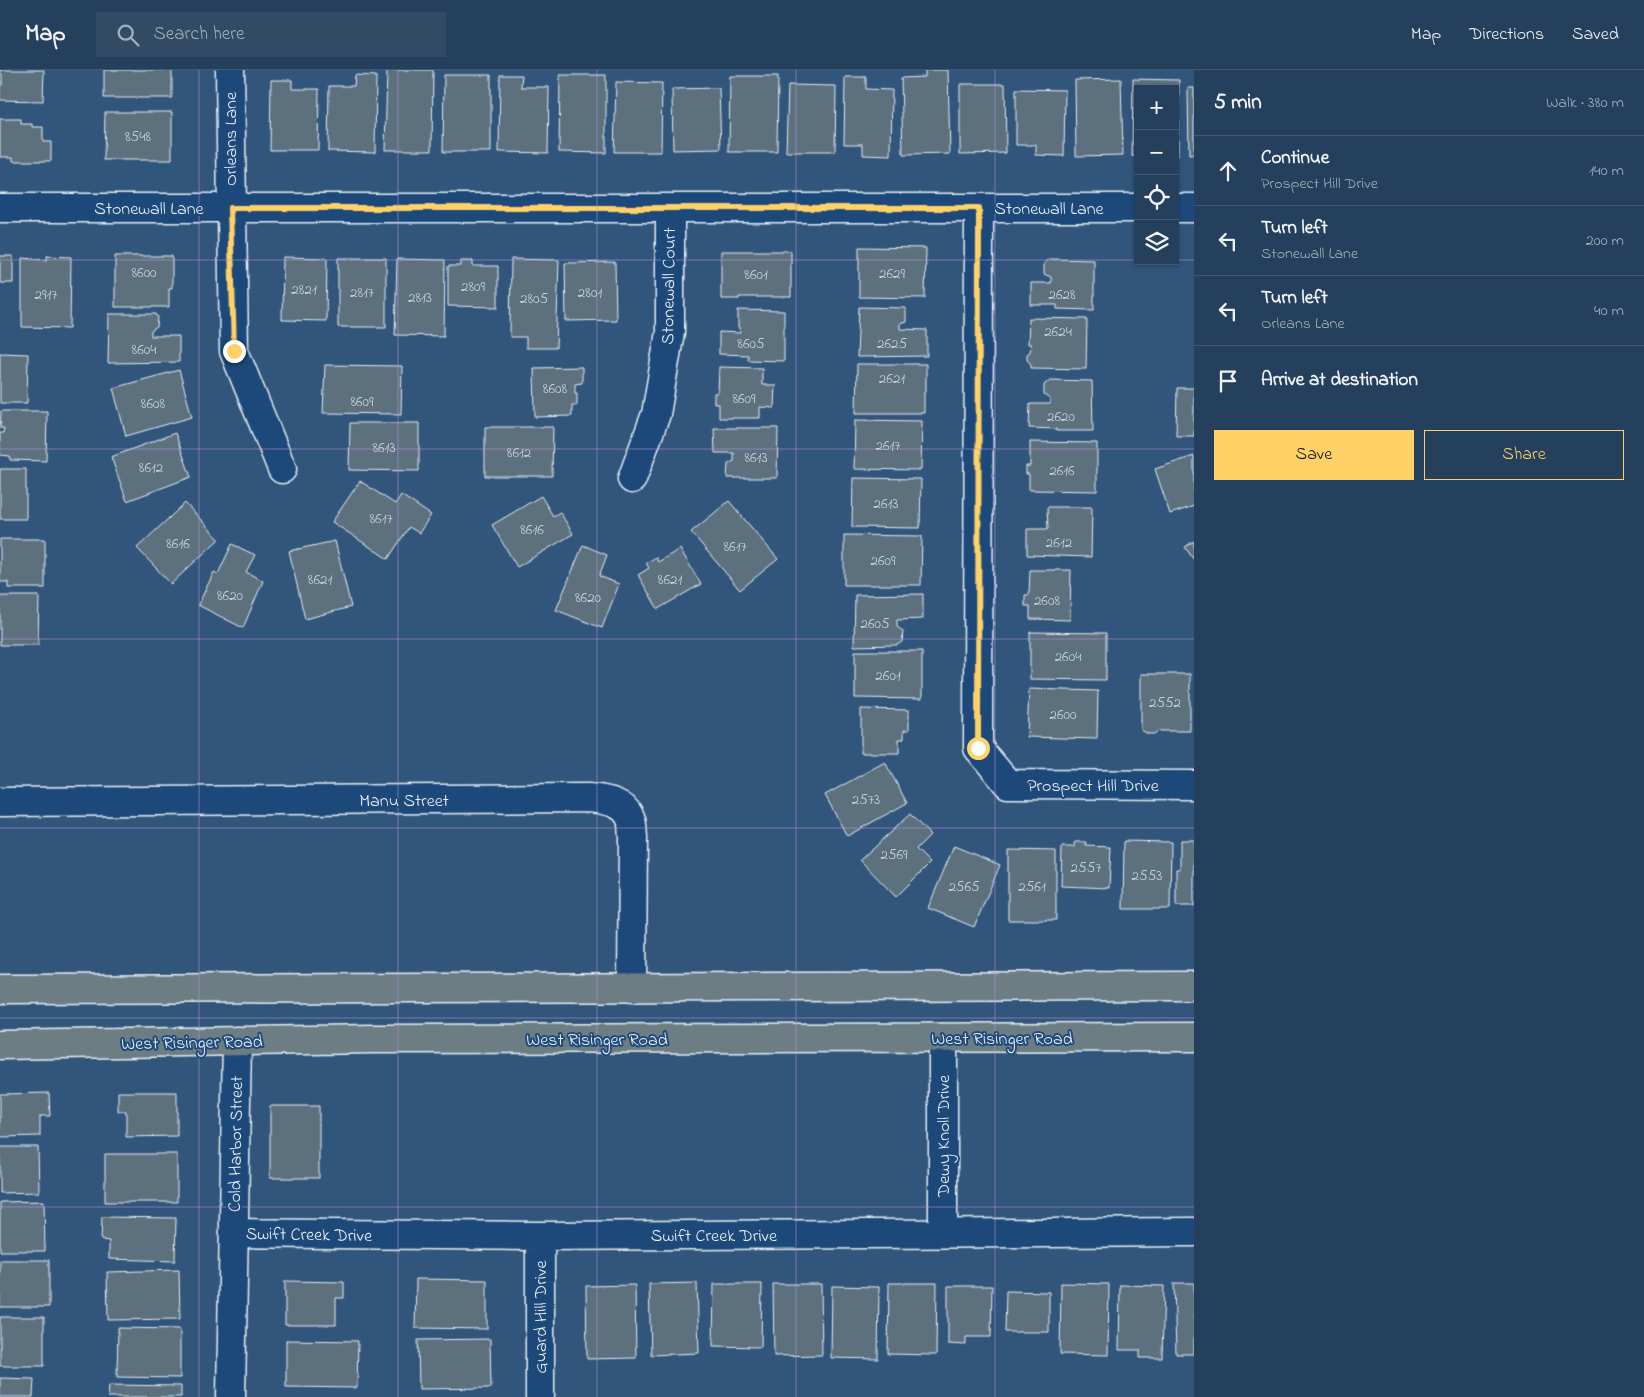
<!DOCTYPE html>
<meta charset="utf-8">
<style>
body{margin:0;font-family:"Indie Flower",sans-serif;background:#314b65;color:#f1f3f6}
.controls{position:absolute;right:15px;top:15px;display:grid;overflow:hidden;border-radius:0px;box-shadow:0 1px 4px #0004}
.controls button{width:45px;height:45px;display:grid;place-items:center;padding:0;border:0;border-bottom:1px solid #425972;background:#25405c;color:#f1f3f6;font:25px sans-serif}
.stop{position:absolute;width:15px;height:15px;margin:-11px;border:4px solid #ffd166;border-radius:50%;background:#fff}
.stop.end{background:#ffd166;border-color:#fff;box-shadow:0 1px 5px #0008}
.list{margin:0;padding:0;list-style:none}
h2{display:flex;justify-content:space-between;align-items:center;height:65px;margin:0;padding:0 20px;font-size:21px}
h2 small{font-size:16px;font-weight:400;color:#a3afbb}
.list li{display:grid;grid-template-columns:32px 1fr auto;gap:15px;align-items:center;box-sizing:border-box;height:70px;padding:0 20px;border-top:1px solid #425972}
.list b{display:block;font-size:19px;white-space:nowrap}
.list p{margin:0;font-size:16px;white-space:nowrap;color:#a3afbb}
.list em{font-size:16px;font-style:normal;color:#a3afbb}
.actions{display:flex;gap:10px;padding:15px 20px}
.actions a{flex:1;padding:11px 0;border:1px solid #ffd166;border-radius:0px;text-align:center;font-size:18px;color:#ffd166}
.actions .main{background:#ffd166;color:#111}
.icon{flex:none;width:28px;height:28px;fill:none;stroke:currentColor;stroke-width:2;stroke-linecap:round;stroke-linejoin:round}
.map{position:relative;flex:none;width:1194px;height:1327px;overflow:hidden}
header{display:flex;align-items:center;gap:30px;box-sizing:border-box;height:70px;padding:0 25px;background:#25405c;border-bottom:1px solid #425972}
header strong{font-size:24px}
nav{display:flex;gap:28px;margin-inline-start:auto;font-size:18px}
.search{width:350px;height:45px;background:#314b65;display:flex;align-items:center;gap:12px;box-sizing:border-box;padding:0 18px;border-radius:0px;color:#a3afbb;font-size:19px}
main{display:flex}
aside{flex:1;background:#25405c}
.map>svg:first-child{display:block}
.building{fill:#5c6f7e;stroke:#e8f1f8}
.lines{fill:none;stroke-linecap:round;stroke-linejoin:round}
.minor-casing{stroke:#e8f1f8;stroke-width:31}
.major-casing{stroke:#e8f1f8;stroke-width:31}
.minor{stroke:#1f4a7a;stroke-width:28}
.major{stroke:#6d7d84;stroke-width:28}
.route{stroke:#ffd166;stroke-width:6}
.grid{fill:none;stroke:#b798de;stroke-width:1;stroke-opacity:0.55}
.labels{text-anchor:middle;stroke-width:4;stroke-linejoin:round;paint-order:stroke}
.number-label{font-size:15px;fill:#c5d0da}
.street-label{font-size:18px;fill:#e8f1f8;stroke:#1f4a7a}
</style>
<header>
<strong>Map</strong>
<div class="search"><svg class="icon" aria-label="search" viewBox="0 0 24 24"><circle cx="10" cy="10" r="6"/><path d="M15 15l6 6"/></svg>Search here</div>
<nav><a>Map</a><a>Directions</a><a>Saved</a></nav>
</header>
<main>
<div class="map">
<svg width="1194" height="1327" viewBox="0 0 1194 1327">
<rect width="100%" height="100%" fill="#31557b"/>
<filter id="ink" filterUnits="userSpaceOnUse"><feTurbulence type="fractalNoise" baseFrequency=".02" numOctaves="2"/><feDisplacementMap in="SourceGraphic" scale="10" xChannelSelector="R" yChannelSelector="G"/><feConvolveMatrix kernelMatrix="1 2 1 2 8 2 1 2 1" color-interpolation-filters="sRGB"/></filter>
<g filter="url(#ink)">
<!-- building -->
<path class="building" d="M0,0H44L43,31L0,30V15H2V4H0Z
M104,0H172V28H104Z
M387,0H433L432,80H385Z
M925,0H948L950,84L903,85L901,8L925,7Z
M355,5L376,6L375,82L328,81L329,16H354Z
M444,5H491V82H443Z
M500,5H522L521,17H549L548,83L499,82Z
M560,5H606V83L559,82Z
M730,6H778L777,82H729Z
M845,7H866V19L892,20L891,86L863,85V74H844Z
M1121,9L1123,85L1076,86L1075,10Z
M1133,9L1179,10L1178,86H1175V19H1138V86H1132Z
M271,10H292V19H319L318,80H270Z
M616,12L662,13L661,82H614Z
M960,14H1005L1006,83L960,84Z
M788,15L836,16L835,82H786Z
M719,18L721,79L673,80L672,19Z
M1188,18H1194V85H1189Z
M1016,19L1065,20L1064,86L1036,85V75H1016Z
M105,42H172V90H104Z
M0,49H21V54H32V57H43V72H51V91H13V87H0Z
M859,177L926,178L925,228L859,227Z
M721,181H791V227H739V229H721Z
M0,186H13V213H0Z
M47,186L71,187L70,258L22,257V188L47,190Z
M115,186H172V218H169V237H115Z
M283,187L327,188L326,251L282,250Z
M338,188H386V257H338Z
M397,189L445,190L444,266L395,265Z
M511,189L559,190L556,278H526V267H510Z
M1050,189L1094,190V240L1057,239V235H1031V213H1051V207L1044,204V193Z
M461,191H473V196H498V237L448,236V196H461Z
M615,192L616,250L566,251L565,193Z
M859,237L906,238V252L900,254V259L927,260V286L857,287Z
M738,240L784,241V291L748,290V285L719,284V262L740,263V258H738Z
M109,244H156L158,247L157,257L151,261V266H179V292L108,293Z
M1029,248L1087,249L1086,299L1031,298V294L1027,290V284L1030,282L1031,274H1028Z
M0,283L28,284L27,333H0Z
M857,294H926V321H924V343H856Z
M325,295L402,296L401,344L323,343Z
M582,297V313L575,314V323H577V335H572V346L535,347L534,298Z
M719,297L762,298V315H775L774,338L760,337V348H719V334H714V323H718Z
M179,300L192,347L126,366L113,318Z
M1050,310L1092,311L1093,361H1056V359L1029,358L1030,334H1050V329L1044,325V315Z
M1177,318H1194V366H1176Z
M1,341H47L46,391L10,390V386L0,385V363H3L4,358H0Z
M855,350L922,351L921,400L854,399Z
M350,353H419V401L349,400Z
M485,357H553L552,406H485Z
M714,358H778L777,408H727L728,394L734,391V383H715Z
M175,363L191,407L127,431L111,387Z
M1030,372L1097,373V421L1029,420V404H1026V396H1030Z
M1194,386V436L1170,444L1155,399Z
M0,399H26V449H0Z
M853,408L921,409L920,458L852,457Z
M360,411L395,434L401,425L431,445L419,463L409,457L388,489L332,452Z
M541,426L553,446L560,442L573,464L517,497L492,455Z
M729,431L778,489L740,520L691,462Z
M185,433L219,469L171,514L137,478Z
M1047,437H1092L1091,487L1027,485V459H1048Z
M844,465L922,466L921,515H844Z
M0,469H45V518H8V512H0Z
M335,471L351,537L305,549L289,481Z
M1194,471V490L1185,477Z
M232,474L255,485L246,502L263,511L243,558L198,535L214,502L218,504Z
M583,475L607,485L599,506L619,514L602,558L556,540Z
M680,479L701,514L658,539L638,505L649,498L646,493L656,487L658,492Z
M1030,500H1071L1070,550L1030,549V536H1025V525H1029Z
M923,524V549L897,550V557L903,561L902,572L897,575L854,576L855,525Z
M0,526H39L38,575H0Z
M1030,562L1106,563V610L1030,609Z
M855,581H922V629L855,628Z
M1141,604H1190V661H1158L1154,664H1148L1141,660Z
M1029,619L1098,621L1097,669L1027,667Z
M861,639L909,640V660H904V669H899V683H861Z
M885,692L907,733L847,766L825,725Z
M910,744L930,765L916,779L930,793L896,827L860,790Z
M1180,770H1194V836H1176V799H1180Z
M1124,771L1171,772L1170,839H1123Z
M1075,772H1087L1086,776L1111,777L1109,818L1061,816L1062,777H1075Z
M954,776L1000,795L974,857L928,838Z
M1008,780L1056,781V850H1008Z
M118,1022H177V1066L126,1067V1041H118Z
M49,1023L50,1046H40V1066L0,1067V1024Z
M270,1036H319V1108H270Z
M0,1077H38L39,1122L0,1123Z
M105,1084H177V1132H105Z
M44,1131L45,1181H0V1132Z
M102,1147L176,1148L175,1191L109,1189V1171L101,1170Z
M0,1190H49V1237H0Z
M179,1200L180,1249L108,1250L107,1202Z
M416,1209L487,1210V1259L415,1258Z
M285,1211L344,1212V1228H336V1255H285Z
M697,1213L699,1283L651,1285L649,1214Z
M889,1213H937L936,1285L888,1284Z
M1061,1213L1109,1214L1108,1285L1060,1284Z
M1174,1213H1194V1284H1176Z
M714,1214H762L761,1277L713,1276Z
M773,1214H821L822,1285L774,1286Z
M635,1215L636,1288L587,1289L586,1216Z
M1120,1215L1164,1216L1162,1288H1140V1280H1119Z
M832,1216L879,1217L878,1289L831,1288Z
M948,1216H992L991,1267H966V1275L948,1274Z
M1006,1221L1049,1222V1262H1005Z
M0,1247H44V1296H0Z
M118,1258L180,1259V1308L117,1307Z
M490,1269L491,1318L419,1319L418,1270Z
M286,1270L358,1271L357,1318L286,1317Z
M0,1308L34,1309L33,1327H0Z
M109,1315L181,1316V1327H108Z"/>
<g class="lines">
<defs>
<path id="minor" d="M230,0L234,281L282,399
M0,138H1138
M979,138L978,678L1008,714L1194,715
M1175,138H1194
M632,409L656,344L670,262V138
M0,732L589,728C604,730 623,731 630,747C633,752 632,761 633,767L632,918
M943,968V1163
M234,1163L540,1166L1194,1162
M540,1166V1327
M231,1327L237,971"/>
<path id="major" d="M0,919L1194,916
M0,975L374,969L1194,967"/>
</defs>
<!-- minor casing -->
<use href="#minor" class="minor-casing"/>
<!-- major casing -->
<use href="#major" class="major-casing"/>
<!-- minor -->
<use href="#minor" class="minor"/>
<!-- major -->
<use href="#major" class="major"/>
</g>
</g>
<g class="lines" filter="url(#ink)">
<!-- route -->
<path class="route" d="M234,281L230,138H979L978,678"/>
</g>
<!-- grid -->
<path class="grid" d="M199,0V1327M398,0V1327M597,0V1327M796,0V1327M995,0V1327M0,190H1138M1175,190H1194M0,379H1194M0,569H1194M0,758H1194M0,948H1194M0,1137H1194"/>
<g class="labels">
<!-- number labels -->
<g class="number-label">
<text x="138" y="71">8548</text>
<text x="144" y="207">8600</text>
<text x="892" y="208">2629</text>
<text x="756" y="209">8601</text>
<text x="473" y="221">2809</text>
<text x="304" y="224">2821</text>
<text x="362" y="227">2817</text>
<text x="590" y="227">2801</text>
<text x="46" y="229">2917</text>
<text x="1062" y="229">2628</text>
<text x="420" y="232">2813</text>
<text x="534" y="233">2805</text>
<text x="1058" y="266">2624</text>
<text x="751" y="278">8605</text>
<text x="892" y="278">2625</text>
<text x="144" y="284">8604</text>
<text x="892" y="313">2621</text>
<text x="555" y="323">8608</text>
<text x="744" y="333">8609</text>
<text x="362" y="336">8609</text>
<text x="153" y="338">8608</text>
<text x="1061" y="351">2620</text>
<text x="888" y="380">2617</text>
<text x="384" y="382">8613</text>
<text x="519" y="387">8612</text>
<text x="756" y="392">8613</text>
<text x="151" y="402">8612</text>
<text x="1062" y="405">2616</text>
<text x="886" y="438">2613</text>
<text x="381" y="453">8617</text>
<text x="532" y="464">8616</text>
<text x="1059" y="477">2612</text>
<text x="178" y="478">8616</text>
<text x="735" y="481">8617</text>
<text x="883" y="495">2609</text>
<text x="320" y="514">8621</text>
<text x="670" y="514">8621</text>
<text x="230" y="530">8620</text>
<text x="588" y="532">8620</text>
<text x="1047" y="535">2608</text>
<text x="875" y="558">2605</text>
<text x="1068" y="591">2604</text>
<text x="888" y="610">2601</text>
<text x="1165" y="637">2552</text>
<text x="1063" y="649">2600</text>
<text x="866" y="734">2573</text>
<text x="894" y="789">2569</text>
<text x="1086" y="802">2557</text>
<text x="1147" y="810">2553</text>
<text x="964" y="821">2565</text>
<text x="1032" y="821">2561</text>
</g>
<!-- street labels -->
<g class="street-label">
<text transform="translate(230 69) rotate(-90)" y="6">Orleans Lane</text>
<text x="149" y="144">Stonewall Lane</text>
<text x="1049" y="144">Stonewall Lane</text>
<text transform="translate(668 216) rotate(-89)" y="6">Stonewall Court</text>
<text x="1093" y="721">Prospect Hill Drive</text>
<text x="404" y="736">Manu Street</text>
<text x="1002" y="974">West Risinger Road</text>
<text x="597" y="975">West Risinger Road</text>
<text transform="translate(192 972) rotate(-1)" y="6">West Risinger Road</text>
<text transform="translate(943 1066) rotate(-90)" y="6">Dewy Knoll Drive</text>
<text transform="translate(235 1074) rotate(-89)" y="6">Cold Harbor Street</text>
<text transform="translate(309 1164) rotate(1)" y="6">Swift Creek Drive</text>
<text x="714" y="1171">Swift Creek Drive</text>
<text transform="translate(540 1247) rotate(-90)" y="6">Guard Hill Drive</text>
</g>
</g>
</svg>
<div class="controls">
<button>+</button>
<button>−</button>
<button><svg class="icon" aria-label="locate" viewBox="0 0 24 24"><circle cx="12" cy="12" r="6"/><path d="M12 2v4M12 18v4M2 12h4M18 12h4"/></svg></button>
<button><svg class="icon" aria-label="layers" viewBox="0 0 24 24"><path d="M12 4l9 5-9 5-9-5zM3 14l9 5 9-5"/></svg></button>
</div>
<div class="stop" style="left:978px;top:678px"></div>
<div class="stop end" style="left:234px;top:281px"></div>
</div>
<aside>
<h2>5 min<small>Walk · 380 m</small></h2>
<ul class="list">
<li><svg class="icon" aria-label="ahead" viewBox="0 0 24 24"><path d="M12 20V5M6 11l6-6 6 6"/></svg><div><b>Continue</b><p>Prospect Hill Drive</p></div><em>140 m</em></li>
<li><svg class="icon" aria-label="left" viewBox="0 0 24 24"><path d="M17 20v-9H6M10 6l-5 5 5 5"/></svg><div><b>Turn left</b><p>Stonewall Lane</p></div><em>200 m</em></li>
<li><svg class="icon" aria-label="left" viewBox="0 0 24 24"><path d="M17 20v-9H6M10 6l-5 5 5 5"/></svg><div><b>Turn left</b><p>Orleans Lane</p></div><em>40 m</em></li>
<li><svg class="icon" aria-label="arrive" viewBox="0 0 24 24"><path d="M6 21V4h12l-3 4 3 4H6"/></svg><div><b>Arrive at destination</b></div></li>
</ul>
<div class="actions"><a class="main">Save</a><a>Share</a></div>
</aside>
</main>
